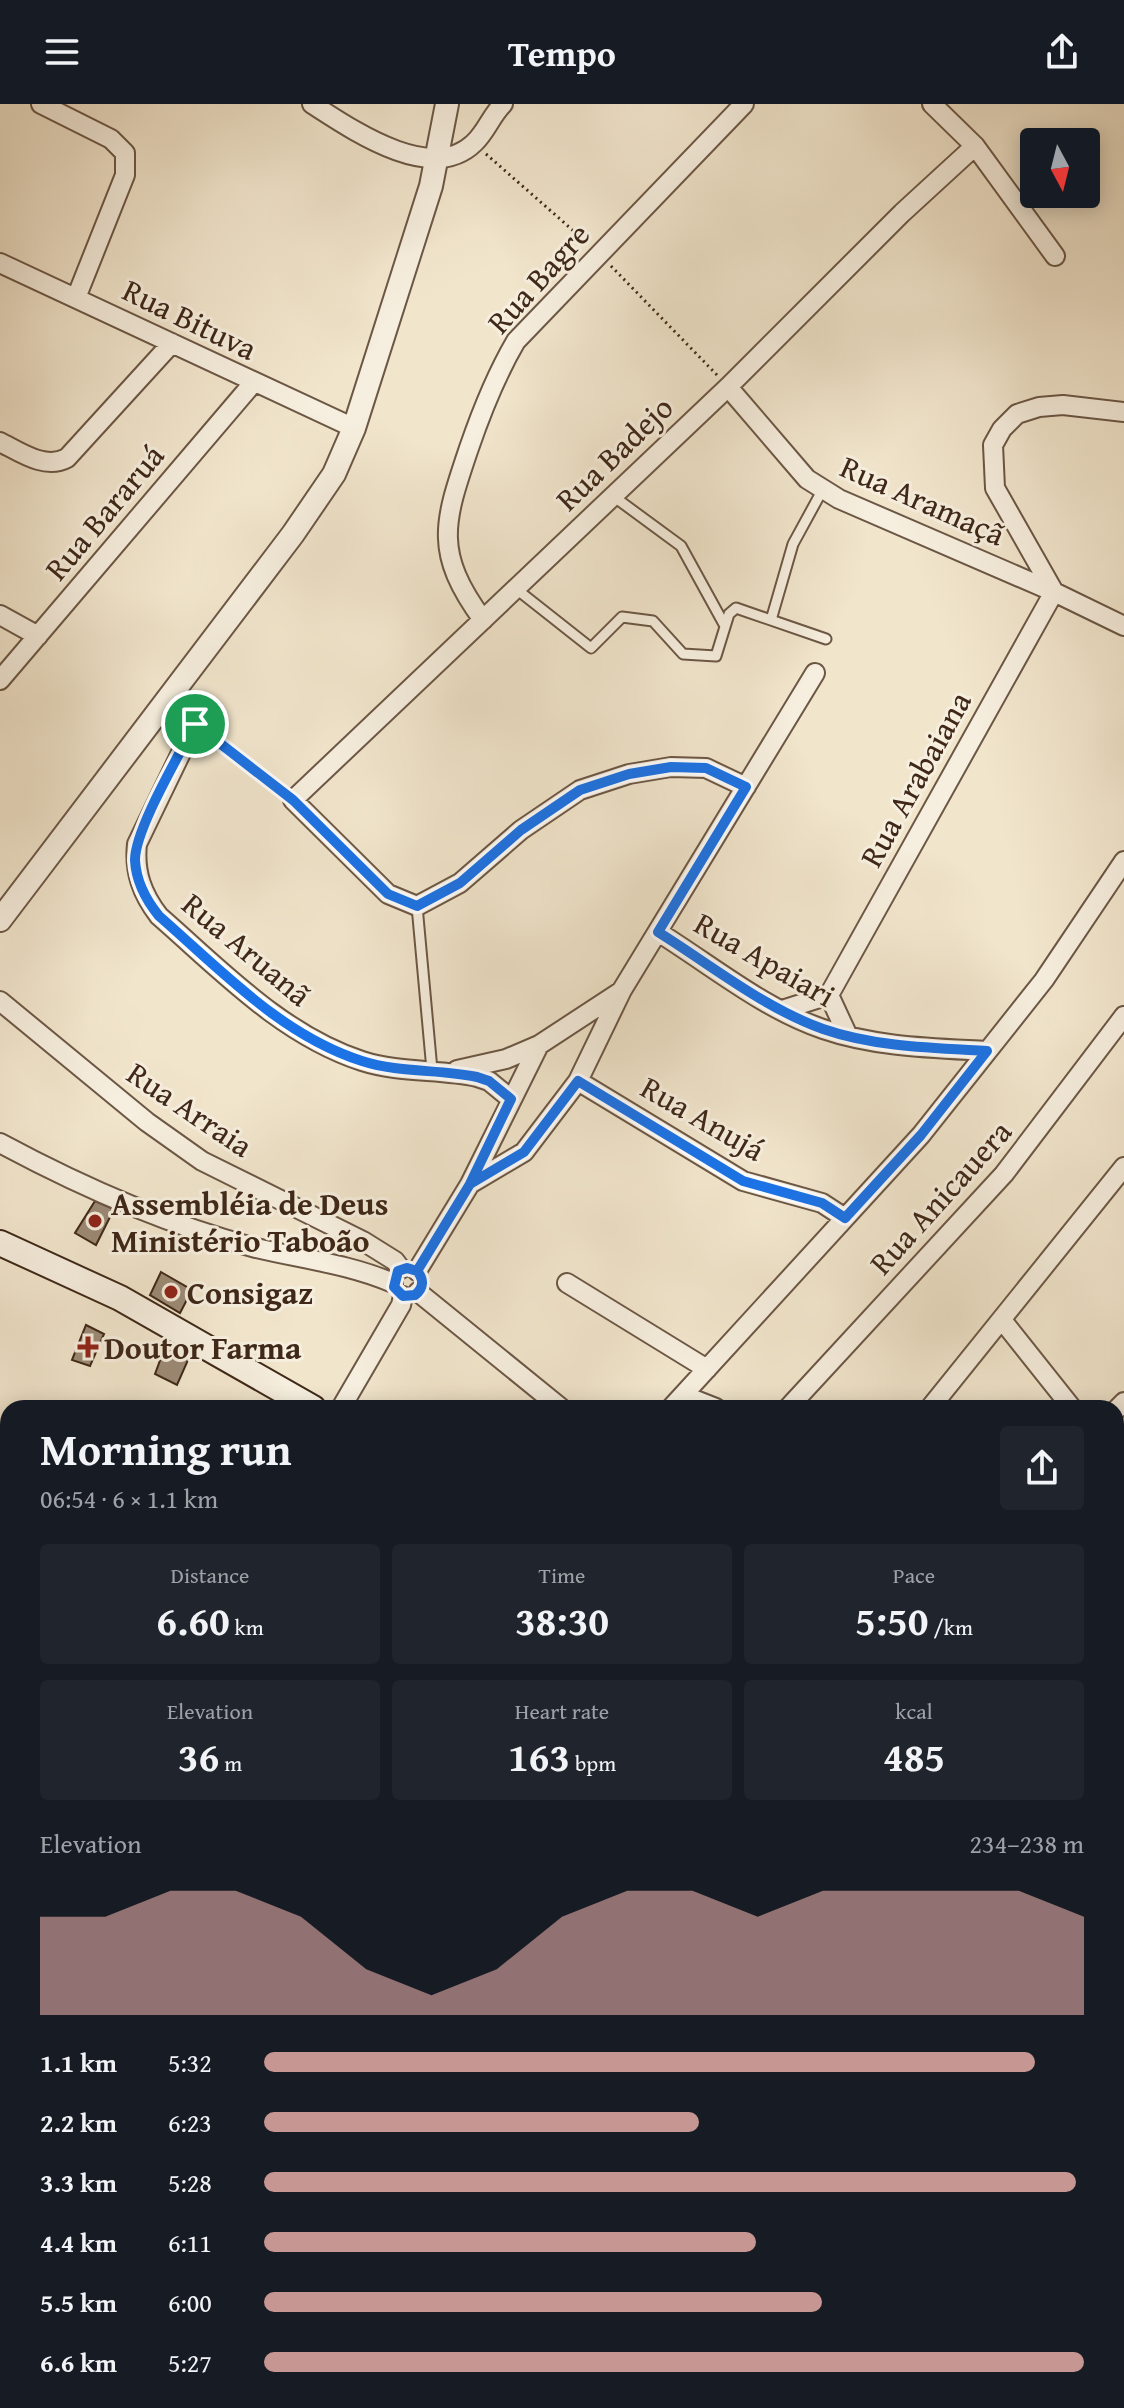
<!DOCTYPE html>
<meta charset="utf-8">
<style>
body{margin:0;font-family:"Gentium Book Plus",serif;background:#20242c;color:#f1f3f6;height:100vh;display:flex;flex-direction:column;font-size:30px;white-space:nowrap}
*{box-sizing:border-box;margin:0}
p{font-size:26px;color:#9ea1a6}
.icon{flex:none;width:44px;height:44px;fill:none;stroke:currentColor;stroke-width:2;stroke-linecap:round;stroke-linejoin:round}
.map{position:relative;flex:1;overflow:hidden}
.panel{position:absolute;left:0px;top:1296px;width:1124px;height:1008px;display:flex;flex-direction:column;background:#171b24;border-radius:24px 24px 0 0;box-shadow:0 4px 20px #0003}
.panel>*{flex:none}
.needle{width:52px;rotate:173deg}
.buttons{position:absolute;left:1020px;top:24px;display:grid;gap:16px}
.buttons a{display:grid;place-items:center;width:80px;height:80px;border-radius:8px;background:#171b24;box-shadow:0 4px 20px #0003;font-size:40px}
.pin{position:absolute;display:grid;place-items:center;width:68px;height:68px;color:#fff;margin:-34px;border:4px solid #fff;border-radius:50%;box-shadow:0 2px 8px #0007}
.round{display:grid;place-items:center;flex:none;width:84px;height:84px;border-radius:8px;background:#20242c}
.head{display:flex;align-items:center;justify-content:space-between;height:136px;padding:0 40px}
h1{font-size:44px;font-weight:800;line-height:60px}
.stats{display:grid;grid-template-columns:repeat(3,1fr);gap:12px;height:136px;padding:8px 40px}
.stats div{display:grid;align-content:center;border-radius:8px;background:#20242c;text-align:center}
.stats b{font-size:40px;font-weight:800}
.stats small{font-size:22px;font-weight:400}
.stats p{font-size:22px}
.chart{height:224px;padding:16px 40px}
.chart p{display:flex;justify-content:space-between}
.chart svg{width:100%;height:144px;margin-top:8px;fill:#c59692;opacity:.7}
ul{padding:0 40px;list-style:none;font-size:26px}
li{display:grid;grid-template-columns:128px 96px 1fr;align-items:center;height:60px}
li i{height:20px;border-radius:10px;background:#c59692}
header{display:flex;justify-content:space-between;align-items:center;height:104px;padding:0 40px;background:#171b24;font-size:36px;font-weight:800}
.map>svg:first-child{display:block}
.green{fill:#d3c5ad;stroke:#897662;stroke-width:2}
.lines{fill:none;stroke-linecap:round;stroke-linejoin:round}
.stream{stroke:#85735f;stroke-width:5}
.building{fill:#9c8a76;stroke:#3f2818;stroke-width:2}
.service-casing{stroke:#6c5745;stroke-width:13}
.minor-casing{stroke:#6c5745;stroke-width:22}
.tertiary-casing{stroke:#6c5745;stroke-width:26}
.secondary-casing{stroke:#3f2818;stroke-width:28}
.path{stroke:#3f2818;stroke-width:3;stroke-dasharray:2 4;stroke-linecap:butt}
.service{stroke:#f6eede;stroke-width:9}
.minor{stroke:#f6eede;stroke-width:18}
.tertiary{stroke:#f6eede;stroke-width:22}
.secondary{stroke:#f6eede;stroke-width:24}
.route-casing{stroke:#fff;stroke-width:16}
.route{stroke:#1a73e8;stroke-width:10}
.poi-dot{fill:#8f2418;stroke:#f6eede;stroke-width:3}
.labels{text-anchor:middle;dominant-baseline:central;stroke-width:6;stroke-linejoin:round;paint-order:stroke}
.street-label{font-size:32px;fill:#3f2818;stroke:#f6eede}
.poi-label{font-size:32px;font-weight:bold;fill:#3f2818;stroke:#f6eede;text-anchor:start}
</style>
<header><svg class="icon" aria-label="menu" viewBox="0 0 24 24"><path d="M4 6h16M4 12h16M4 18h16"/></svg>Tempo<svg class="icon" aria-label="share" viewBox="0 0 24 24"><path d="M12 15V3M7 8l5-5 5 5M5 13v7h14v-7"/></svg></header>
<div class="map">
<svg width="1124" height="2304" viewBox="0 0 1124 2304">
<rect width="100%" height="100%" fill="#f1e5cc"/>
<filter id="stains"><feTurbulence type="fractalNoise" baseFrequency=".0025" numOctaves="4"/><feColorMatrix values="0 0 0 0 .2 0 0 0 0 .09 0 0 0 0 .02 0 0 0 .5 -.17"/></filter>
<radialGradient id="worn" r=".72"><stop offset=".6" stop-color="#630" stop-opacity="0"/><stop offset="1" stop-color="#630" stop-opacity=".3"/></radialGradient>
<path class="green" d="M1124,1824V2123L1116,2126V1825Z
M1124,2254V2304H1039L1053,2296H1116V2258Z"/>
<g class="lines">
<path class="stream" d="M1116,2126L1124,2123
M603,2304L616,2296"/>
</g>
<path class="building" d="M95,1097L114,1105L96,1141L75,1129Z
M161,1168L192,1186L180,1209L150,1191Z
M86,1221L104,1230L90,1262L72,1256Z
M165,1243L188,1256L177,1281L155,1270Z"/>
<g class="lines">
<g class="service-casing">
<path id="service" d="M613,392L681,442L725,522
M515,484L591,544L622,513L653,517L683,550L716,552L729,510L736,504L826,535
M771,516L793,440L823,385
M170,593L195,620L293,696
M417,802L432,966"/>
</g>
<g class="minor-casing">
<path id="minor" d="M41,0L111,35L125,49V71L76,194
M312,0C351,25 431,81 474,39C486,28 491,12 503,0
M932,0L975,42L1055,152
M0,159L354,324
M728,283L807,375L839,395L1054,488L1124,522
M0,338C20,348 45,366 67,354L172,239
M0,511L38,532
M483,516C433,448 444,418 469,344C482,306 496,271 516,237L744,0
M0,576L254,278
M195,620L137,740C134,768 142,790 159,812C221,866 282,931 362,957C399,969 439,965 477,973L489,977L511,995
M746,683L706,664L671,663L629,670L580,686L521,726L460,779L417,802L388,790L293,696L728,283L902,109L975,42
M658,828C711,861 764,905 823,925C875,943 933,944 987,947
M829,891L848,932
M0,897L147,1018L202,1057L363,1137L395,1157L401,1165
M782,906L829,891L1054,488L995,384L993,341L1002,325L1017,310L1039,303L1063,301L1124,308
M457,966L506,955L539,941
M578,977L743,1077L822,1099L845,1114
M0,1039C80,1082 168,1121 256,1144C302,1155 349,1160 393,1179
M470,1080L524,1048L578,977L622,886L815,569
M417,1167L470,1080L539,941L620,888
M567,1179L707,1265
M418,1188L561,1304
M1002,1216L1072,1304
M683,1291L716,1304
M341,1304L401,1201L403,1192
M671,1304L921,1031L1044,876L1124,757
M788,1304L1004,1070L1124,912
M930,1304L1124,1063
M1116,1306L1124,1298
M1116,1363L1124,1374
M0,1461L8,1464
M1116,1598L1124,1591
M1116,1650L1124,1659
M0,1731L8,1735
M0,1781L8,1778
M0,1891L8,1894
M0,2089L8,2093
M0,2134L8,2109
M1116,2227L1124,2223
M559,2296L566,2304
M218,2304L220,2296
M965,2304L978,2296"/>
</g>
<g class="tertiary-casing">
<path id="tertiary" d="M0,816L293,430L334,370L354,324L431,82L447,0
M530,2304L544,2296"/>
</g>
<g class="secondary-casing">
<path id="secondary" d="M0,1139L120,1194L313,1304
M1116,1804L1124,1803"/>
</g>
<path class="path" d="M486,50L585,137
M611,162L717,271"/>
<use href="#service" class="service"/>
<use href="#minor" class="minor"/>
<use href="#tertiary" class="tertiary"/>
<use href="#secondary" class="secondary"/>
</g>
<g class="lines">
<g class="route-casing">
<path id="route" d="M195,620C180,650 135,725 135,756C136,777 146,796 159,812C221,866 281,931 362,957C399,969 439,965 477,973L489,977L511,995L470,1080L417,1167C424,1175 424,1184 415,1191L403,1192L394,1183L398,1167L407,1164L417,1167L470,1080L524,1048L578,977L743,1077L822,1099L845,1114L921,1031L987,947C933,944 875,943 823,925C764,904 711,861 658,828L746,683L706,664L671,663L629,670L580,686L521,726L460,779L417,802L388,790L293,696L195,620"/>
</g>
<use href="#route" class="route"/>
</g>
<g class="poi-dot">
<circle cx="95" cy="1117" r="8"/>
<circle cx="171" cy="1188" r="8"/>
<path d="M84 1231h8v8h8v8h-8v8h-8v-8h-8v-8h8z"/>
</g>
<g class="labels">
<g class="street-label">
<text transform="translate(538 174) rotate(-48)">Rua Bagre</text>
<text transform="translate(190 215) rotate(26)">Rua Bituva</text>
<text transform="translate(614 349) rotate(-44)">Rua Badejo</text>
<text transform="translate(923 396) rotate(24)">Rua Aramaçã</text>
<text transform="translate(104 408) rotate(-50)">Rua Bararuá</text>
<text transform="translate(915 675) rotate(-61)">Rua Arabaiana</text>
<text transform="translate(247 845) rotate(40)">Rua Aruanã</text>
<text transform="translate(765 855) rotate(30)">Rua Apaiari</text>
<text transform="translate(190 1005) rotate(34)">Rua Arraia</text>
<text transform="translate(703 1014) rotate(30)">Rua Anujá</text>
<text transform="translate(940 1093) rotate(-48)">Rua Anicauera</text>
</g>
<g class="poi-label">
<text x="111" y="1099">Assembléia de Deus<tspan x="111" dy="37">Ministério Taboão</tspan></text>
<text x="187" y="1188">Consigaz</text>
<text x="104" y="1243">Doutor Farma</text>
</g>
</g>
<rect width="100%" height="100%" filter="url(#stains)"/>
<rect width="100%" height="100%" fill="url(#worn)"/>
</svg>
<div class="buttons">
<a><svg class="needle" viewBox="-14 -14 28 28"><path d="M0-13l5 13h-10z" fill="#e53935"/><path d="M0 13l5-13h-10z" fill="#9ea1a6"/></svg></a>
</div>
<div class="pin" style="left:195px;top:620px;background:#1e9e55"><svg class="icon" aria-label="arrive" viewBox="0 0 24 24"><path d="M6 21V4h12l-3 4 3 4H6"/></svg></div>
<section class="panel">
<div class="head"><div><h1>Morning run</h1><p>06:54 · 6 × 1.1 km</p></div><a class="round"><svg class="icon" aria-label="share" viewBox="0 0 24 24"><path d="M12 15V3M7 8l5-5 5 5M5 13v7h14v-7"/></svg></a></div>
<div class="stats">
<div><p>Distance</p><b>6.60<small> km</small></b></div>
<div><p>Time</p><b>38:30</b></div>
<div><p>Pace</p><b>5:50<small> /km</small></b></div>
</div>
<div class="stats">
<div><p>Elevation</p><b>36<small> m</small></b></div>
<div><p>Heart rate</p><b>163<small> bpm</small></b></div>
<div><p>kcal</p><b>485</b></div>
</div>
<div class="chart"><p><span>Elevation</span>234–238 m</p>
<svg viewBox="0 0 160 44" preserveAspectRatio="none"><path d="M0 44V14L10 14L20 6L30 6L40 14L50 30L60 38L70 30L80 14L90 6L100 6L110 14L120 6L130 6L140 6L150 6L160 14V44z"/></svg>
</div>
<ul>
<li><b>1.1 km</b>5:32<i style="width:94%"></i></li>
<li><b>2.2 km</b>6:23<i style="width:53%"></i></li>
<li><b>3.3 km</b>5:28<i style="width:99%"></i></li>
<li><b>4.4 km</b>6:11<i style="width:60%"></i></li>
<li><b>5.5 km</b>6:00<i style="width:68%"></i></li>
<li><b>6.6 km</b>5:27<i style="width:100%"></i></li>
</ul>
</section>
</div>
